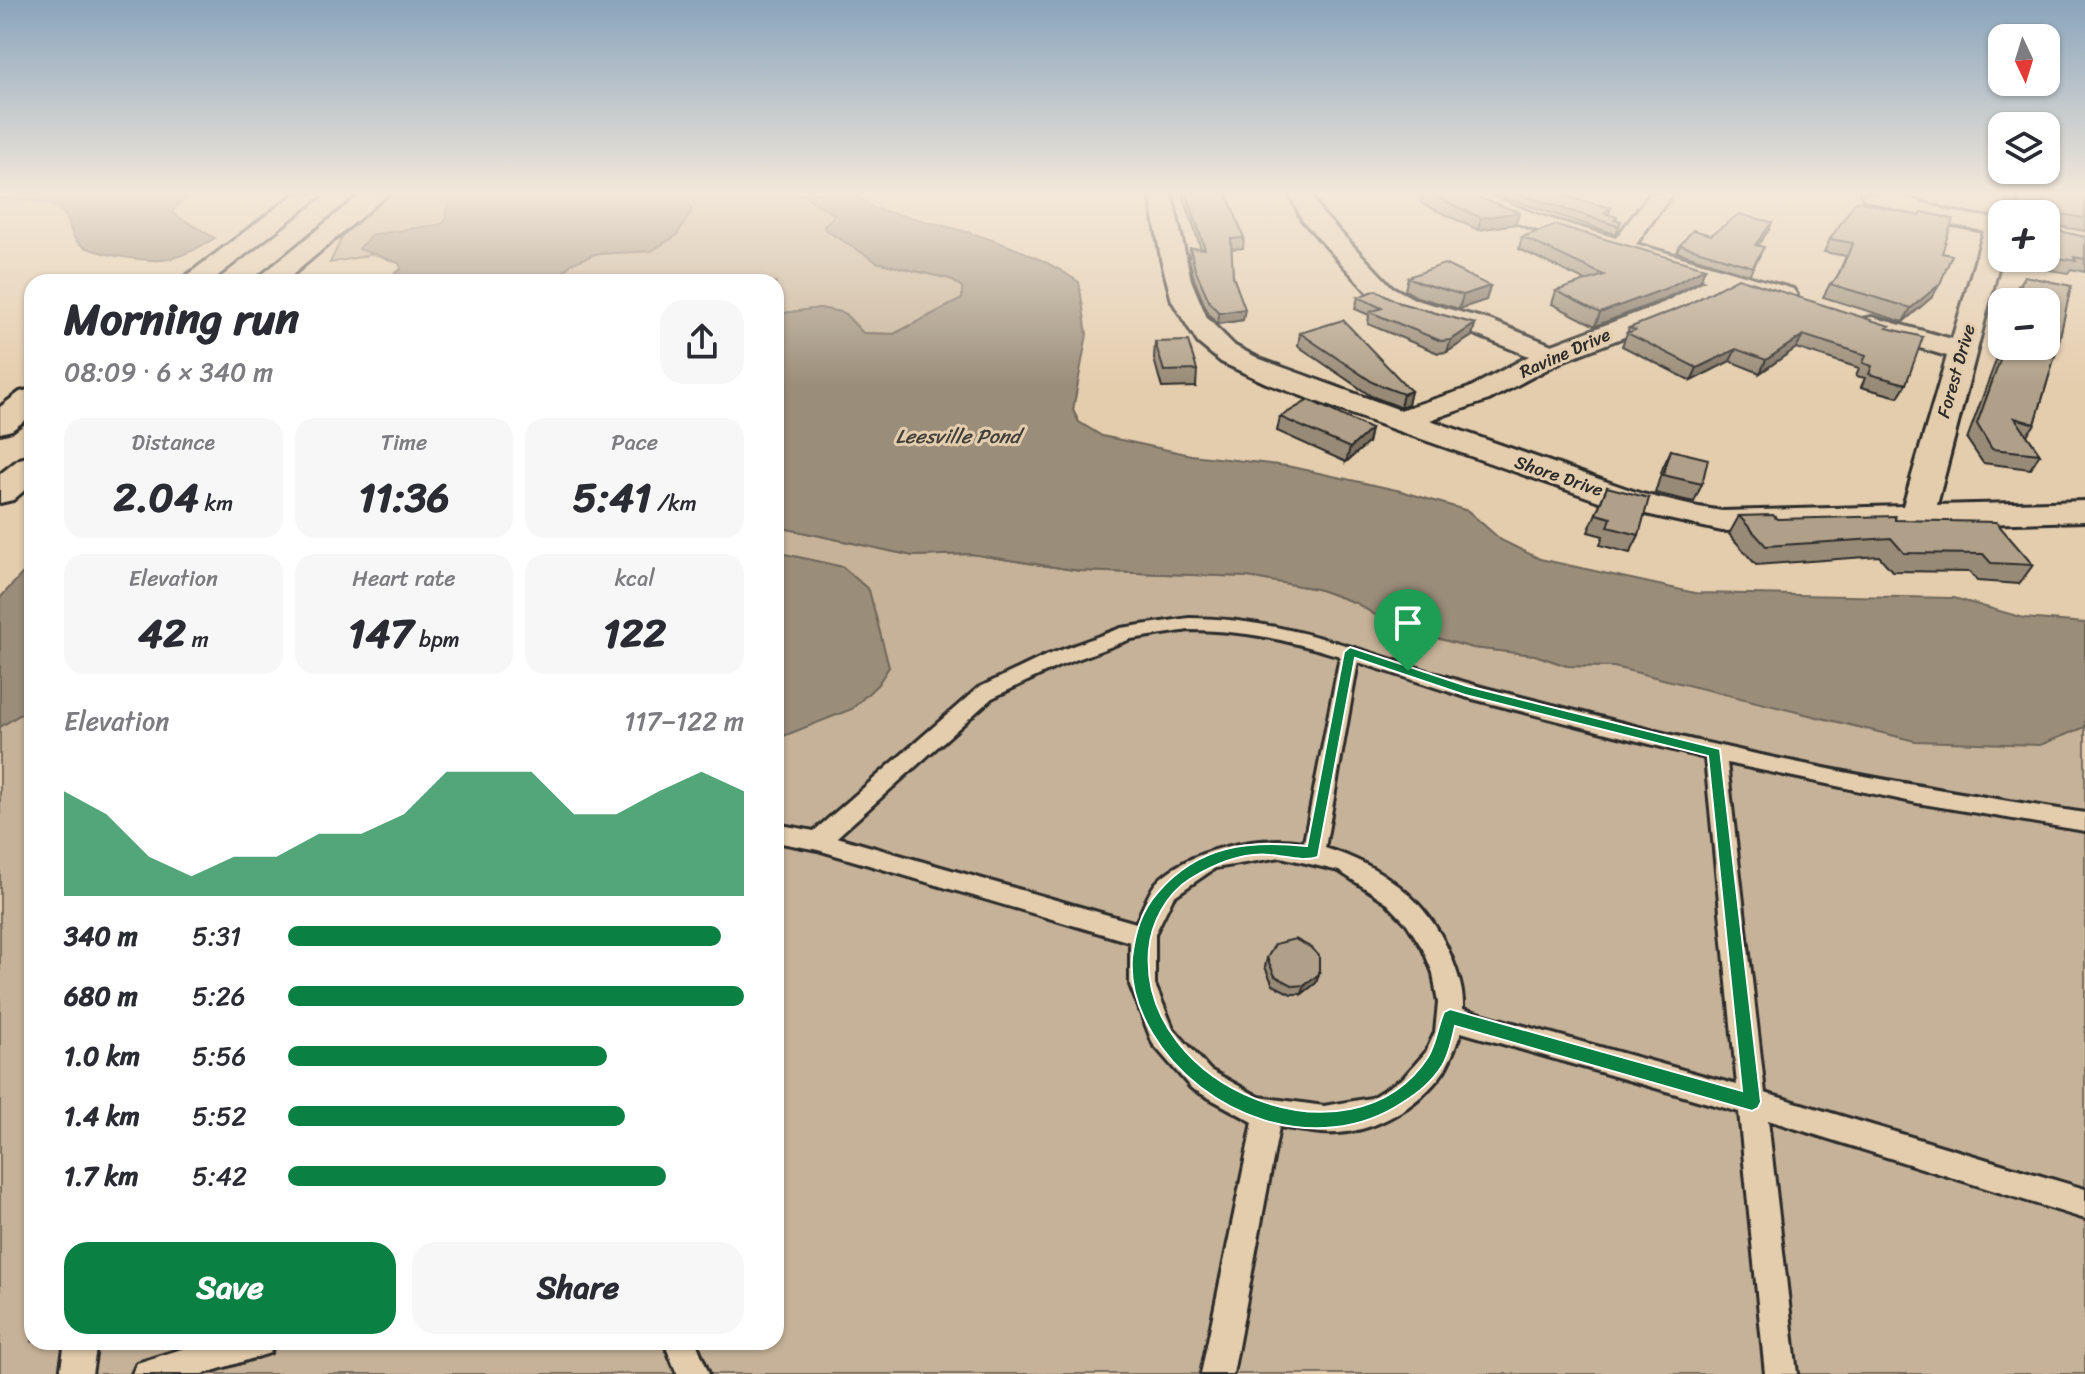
<!DOCTYPE html>
<meta charset="utf-8">
<style>
body{margin:0;font-family:Sriracha,sans-serif;background:#f7f7f7;color:#2b2b33;height:100vh;display:flex;flex-direction:column;font-size:30px;white-space:nowrap}
*{box-sizing:border-box;margin:0}
p{font-size:26px;color:#7c7c81}
.icon{flex:none;width:44px;height:44px;fill:none;stroke:currentColor;stroke-width:2;stroke-linecap:round;stroke-linejoin:round}
.map{position:relative;flex:1;overflow:hidden}
.details{position:absolute;left:24px;top:274px;width:760px;height:1076px;display:flex;flex-direction:column;background:#fff;border-radius:24px;box-shadow:0 2px 6px #0004}
.details>*{flex:none}
.needle{width:52px;rotate:176deg}
.controls{position:absolute;left:1988px;top:24px;display:grid;gap:16px}
.controls a{display:grid;place-items:center;width:72px;height:72px;border-radius:16px;background:#fff;box-shadow:0 2px 6px #0004;font-size:40px}
.pin{position:absolute;display:grid;place-items:center;width:68px;height:68px;color:#fff;margin:-82px -34px;border-radius:50% 50% 50% 0;rotate:-45deg;box-shadow:0 0 8px #0007}
.pin .icon{rotate:45deg}
.round{display:grid;place-items:center;flex:none;width:84px;height:84px;border-radius:24px;background:#f7f7f7}
.overview{display:flex;align-items:center;justify-content:space-between;height:136px;padding:0 40px}
h1{font-size:44px;font-weight:800;line-height:60px}
.figures{display:grid;grid-template-columns:repeat(3,1fr);gap:12px;height:136px;padding:8px 40px}
.figures div{display:grid;align-content:center;border-radius:20px;background:#f7f7f7;text-align:center}
.figures b{font-size:40px;font-weight:800}
.figures small{font-size:22px;font-weight:400}
.figures p{font-size:22px}
.chart{height:224px;padding:16px 40px}
.chart p{display:flex;justify-content:space-between}
.chart svg{width:100%;height:144px;margin-top:8px;fill:#0b8043;opacity:.7}
.cta{display:flex;gap:16px;margin-top:auto;padding:16px 40px}
.cta a{flex:1;height:92px;border-radius:24px;background:#0b8043;color:#fff;font-size:32px;font-weight:800;line-height:92px;text-align:center}
.cta a+a{background:#f7f7f7;color:#2b2b33}
ul{padding:0 40px;list-style:none;font-size:26px}
li{display:grid;grid-template-columns:128px 96px 1fr;align-items:center;height:60px}
li i{height:20px;border-radius:10px;background:#0b8043}
.map>svg:first-child{display:block}
.green{fill:#c6b298;stroke:#786e62;stroke-width:2}
.water{fill:#9a8d7a;stroke:#6e665a;stroke-width:2}
.lines{fill:none;stroke-linecap:round;stroke-linejoin:round}
.service-casing{stroke:#2b2b2b;stroke-width:6}
.minor-casing{stroke:#2b2b2b;stroke-width:6}
.motorway-casing{stroke:#2b2b2b;stroke-width:6}
.service{fill:#e4cdad;fill-rule:evenodd}
.minor{fill:#e4cdad;fill-rule:evenodd}
.motorway{fill:#e4cdad;fill-rule:evenodd}
.wall{fill:#978a76;stroke:#2b2b2b;stroke-width:2}
.shaded-wall{fill:#7b7060;stroke:#2b2b2b;stroke-width:2}
.building{fill:#b0a089;stroke:#2b2b2b;stroke-width:2}
.route{fill:#0b8043;stroke:#fff;stroke-width:2;fill-rule:evenodd}
.labels{text-anchor:middle;dominant-baseline:central;stroke-width:6;stroke-linejoin:round;paint-order:stroke}
.far-street-label{font-size:18px;fill:#2b2b2b;stroke:#e4cdad}
.far-water-label{font-size:20px;font-style:italic;fill:#413f3b;stroke:#e4cdad}
</style>
<div class="map">
<svg width="2085" height="1374" viewBox="0 0 2085 1374">
<rect width="100%" height="100%" fill="#e4cdad"/>
<filter id="ink" filterUnits="userSpaceOnUse"><feTurbulence type="fractalNoise" baseFrequency=".0125" numOctaves="2"/><feDisplacementMap in="SourceGraphic" scale="16" xChannelSelector="R" yChannelSelector="G"/><feConvolveMatrix kernelMatrix="1 2 1 2 8 2 1 2 1" color-interpolation-filters="sRGB"/></filter>
<g filter="url(#ink)">
<path class="green" d="M389,194H563L439,241L330,263L344,233Z
M691,194H802L836,215L877,262L950,279L962,287V299L894,334L863,333L844,313L820,308L776,314V282H553L572,263L595,254L651,251L677,235L692,211L687,196Z
M783,528L913,556L971,554L1080,571L1248,577L1317,589L1356,603L1393,626L1473,648L1535,655L1567,666L1614,667L2039,745L2085,727V1374H0V727L32,707V1342H776V739H782L795,558L776,552V530Z"/>
<path class="water" d="M0,194H195L181,201L172,213L215,238C200,247 186,255 169,259C150,263 101,255 83,246C69,238 72,226 65,215C54,198 18,200 0,199Z
M464,194H691L687,196L692,210L677,235L651,251L595,254L572,263L553,282H382L401,269L399,263L359,249L371,235L442,224L446,219L445,211L454,198Z
M802,194C823,194 857,188 872,208C943,226 1017,239 1079,282L1087,334L1073,410L1079,422L1102,436L1191,455L1287,466L1401,491L1468,511L1501,540L1540,559L1695,593L1954,598L2024,618L2085,623V727L2040,745L1915,741L1614,667L1567,666L1535,655L1473,648L1393,626L1356,603L1317,589L1248,577L1080,571L971,554L913,556L783,528L776,530V314L820,308L844,313L863,333L894,334L962,299V287L950,279L877,262L826,230L824,226L835,215Z
M776,552L843,567L869,590L889,667L878,684L852,709L776,739Z
M32,563V707L0,727V598Z"/>
<g class="lines">
<g class="service-casing">
<path id="service" d="M1189,618C1298,618 1389,664 1493,690C1567,708 1641,729 1716,745C1838,773 1961,794 2085,813V831L1917,803L1727,763L1765,1093L2085,1189V1219L1768,1120L1797,1374H1765L1739,1112L1461,1032C1456,1045 1451,1060 1444,1071C1418,1108 1368,1137 1322,1133C1308,1132 1293,1129 1279,1127L1233,1374H1201L1253,1122L1191,1088L1153,1044L1130,985V942L818,850L776,842V824L814,831L978,688L1045,656L1121,628ZM1189,630C1242,630 1289,640 1340,656L1304,842C1260,835 1187,849 1156,883C1148,893 1142,911 1136,923L837,837L992,698L1059,666L1131,639ZM1358,662L1465,697L1705,758L1737,1085L1463,1009C1464,990 1457,971 1450,954C1427,899 1381,865 1325,848ZM1281,857L1339,871L1385,901L1407,924L1423,949L1433,973L1438,1003L1435,1032L1426,1052L1403,1078L1371,1098L1324,1106L1259,1097L1210,1070L1173,1028L1155,985V934L1173,897L1215,868Z
M65,1342H97L92,1374H60Z
M204,1342H275L270,1353L203,1374H132L137,1363Z
M664,1342H696L709,1374H677Z"/>
</g>
<g class="minor-casing">
<path id="minor" d="M1150,194H1172L1191,280L1207,318L1235,346L1260,359L1400,410L1469,388L1529,356L1469,332L1398,312L1374,299L1302,220L1290,194H1312L1321,212L1392,287L1416,300L1489,320L1552,345L1663,303L1706,280L1528,227L1456,199L1453,194H1484L1544,217L1616,238L1650,194H1672L1636,244L1793,289L1797,295L1793,301L1784,303L1731,288L1681,315L1562,361L1489,400L1430,420L1642,494L1693,506L1722,511L1903,506L1947,356L1862,331L1858,325L1862,319L1872,317L1952,339L1984,231L1938,222L1864,199L1861,194H1895L1950,211L2002,220V253L1937,505L2085,501V521L1722,531L1619,508L1387,427L1266,383L1221,362L1198,343L1172,301L1161,259Z"/>
</g>
<g class="motorway-casing">
<path id="motorway" d="M295,194H323L210,282H178Z
M361,194H388L284,282H253Z
M32,389V415L12,430L0,433V407L20,392Z
M32,456V484L13,500L0,503V474L19,459Z"/>
</g>
<use href="#service" class="service"/>
<use href="#minor" class="minor"/>
<use href="#motorway" class="motorway"/>
</g>
<path class="wall" d="M1183,194H1227L1244,238L1243,248L1231,249L1233,276L1243,320L1218,324L1208,314L1194,279L1189,259L1190,248L1201,249Z
M1423,194H1468L1519,212L1515,224L1478,230L1421,203Z
M1493,194H1555L1611,208L1609,214L1616,220L1621,221L1618,229L1615,234Z
M2009,194H2060L2085,197V231L2050,225V229L2085,237V272L2071,269L2068,273L2030,267L2027,258H2046V214H2011L2006,198Z
M1772,222L1769,230L1757,245L1760,255L1749,275L1677,252L1680,245L1711,235Z
M1522,237L1705,268L1700,281L1662,300L1595,326L1552,304L1556,291L1586,281L1519,249Z
M1830,239L1942,253L1932,297L1903,322L1823,297L1830,284L1836,280L1846,256L1824,252Z
M2024,276L2071,286L2058,345L2035,424L2027,435L2040,454L2030,469L1983,463L1967,439L2002,344V346H2046V302H2011L2016,289Z
M1408,277L1490,286L1486,300L1459,309L1417,297L1405,290Z
M1358,297L1400,303L1475,324L1472,336L1447,352L1438,353L1368,324L1369,315L1355,309Z
M1629,328L1888,329L1906,384L1898,397L1861,387L1865,378L1856,376L1859,368L1796,348L1760,373L1730,361L1691,381L1622,346Z
M1300,333L1411,391L1408,404L1400,407L1371,396L1298,346Z
M1155,342L1197,370L1196,387L1162,388L1154,359Z
M1280,417L1371,429L1368,443L1346,462L1277,431Z
M1671,450L1702,484L1694,502L1655,493L1663,467Z
M1607,487L1639,535L1630,553L1600,545L1603,536L1588,532Z
M1739,516L1777,519L1895,520L2033,565L2019,584L1977,581L1970,572L1892,571L1879,556L1756,565L1729,534Z
M1267,958L1319,974L1316,983L1302,994H1291L1273,985L1265,967Z"/>
<path class="shaded-wall" d="M1519,212L1515,224L1478,230L1481,218Z
M1772,222L1769,230L1752,253L1755,245Z
M1705,268L1700,281L1662,300L1595,326L1600,313Z
M1940,284L1932,297L1903,322L1911,308Z
M1490,286L1486,300L1459,309L1463,295Z
M1245,309L1243,320L1218,324L1219,313Z
M1475,324L1472,336L1447,352L1451,340Z
M1803,335L1796,348L1760,373L1766,360Z
M1736,349L1730,361L1691,381L1697,368Z
M1411,391L1408,404L1400,407L1403,394Z
M1371,429L1368,443L1346,462L1350,448Z
M1319,974L1316,983L1302,994L1305,985Z"/>
<path class="building" d="M1187,194H1227L1244,238L1231,239L1233,276L1245,309L1219,313L1210,303L1195,269L1190,248L1205,249Z
M1430,194H1468L1519,212L1481,218Z
M1518,194H1555L1611,208L1604,213L1617,217L1614,220L1621,221L1618,226Z
M2015,194H2060L2085,197V218L2054,213L2050,216V229L2085,237V259L2074,257L2076,261L2046,256V214H2022Z
M1856,201L1920,216L1922,212L1953,219L1942,253L1952,255L1940,284L1911,308L1830,284L1837,278L1853,243L1830,239Z
M1739,214L1772,222L1755,245L1764,247L1753,267L1680,245L1693,230L1711,235Z
M1556,225L1705,268L1667,288L1600,313L1556,291L1604,275L1522,237Z
M1444,264L1490,286L1463,295L1421,283L1408,277Z
M2024,276L2071,286L2058,345L2035,424L2015,418L2040,454L1992,449L1977,424L2005,346H2046V302H2015Z
M1738,278L1890,326L1887,328L1923,337L1906,384L1869,374L1872,366L1863,363L1866,355L1803,335L1766,360L1736,349L1697,368L1627,333L1635,330L1629,328L1687,305Z
M1376,290L1400,303L1475,324L1451,340L1441,341L1370,312L1382,308L1358,297Z
M1343,320L1411,391L1403,394L1374,383L1300,333Z
M1188,341L1197,370L1164,371L1155,342Z
M1309,400L1371,429L1350,448L1280,417Z
M1671,450L1708,459L1702,484L1663,475Z
M1607,487L1649,498L1639,535L1608,527L1611,518L1596,514Z
M1773,515L1777,519L1895,516V520L1996,522L2033,565L1991,563L1983,554L1904,553L1891,538L1766,546L1739,516Z
M1295,939L1312,948L1319,956V974L1305,985L1294,986L1275,976L1267,958L1275,944Z"/>
</g>
<linearGradient id="sky" x2="0" y2="1"><stop stop-color="#89a4bc"/><stop offset="0.5" stop-color="#f3e8da"/><stop offset="1" stop-color="#f3e8da" stop-opacity="0"/></linearGradient>
<rect width="2085" height="386" fill="url(#sky)"/>
<path class="route" d="M1350,647L1467,686L1720,749L1761,1102L1758,1108L1752,1111L1455,1026C1452,1039 1449,1055 1442,1066C1431,1083 1418,1093 1402,1103C1317,1159 1201,1116 1152,1033C1139,1011 1130,984 1132,958C1135,933 1141,911 1158,892C1199,845 1248,840 1307,846L1344,652ZM1355,658L1465,695L1708,756L1742,1091L1450,1009L1444,1012C1438,1026 1436,1044 1428,1057C1353,1173 1138,1089 1149,950C1151,924 1166,894 1190,879C1213,865 1242,852 1270,855C1285,856 1304,862 1318,857Z"/>
<g class="labels">
<g class="far-street-label">
<text transform="translate(1565 353) rotate(-24)">Ravine Drive</text>
<text transform="translate(1956 371) rotate(-74)">Forest Drive</text>
<text transform="translate(1559 476) rotate(19)">Shore Drive</text>
</g>
<g class="far-water-label">
<text x="958" y="436">Leesville Pond</text>
</g>
</g>
</svg>
<div class="controls">
<a><svg class="needle" viewBox="-14 -14 28 28"><path d="M0-13l5 13h-10z" fill="#e53935"/><path d="M0 13l5-13h-10z" fill="#7c7c81"/></svg></a>
<a><svg class="icon" aria-label="layers" viewBox="0 0 24 24"><path d="M12 4l9 5-9 5-9-5zM3 14l9 5 9-5"/></svg></a>
<a>+</a>
<a>−</a>
</div>
<div class="pin" style="left:1408px;top:671px;background:#1e9e55"><svg class="icon" aria-label="arrive" viewBox="0 0 24 24"><path d="M6 21V4h12l-3 4 3 4H6"/></svg></div>
<section class="details">
<div class="overview"><div><h1>Morning run</h1><p>08:09 · 6 × 340 m</p></div><a class="round"><svg class="icon" aria-label="share" viewBox="0 0 24 24"><path d="M12 15V3M7 8l5-5 5 5M5 13v7h14v-7"/></svg></a></div>
<div class="figures">
<div><p>Distance</p><b>2.04<small> km</small></b></div>
<div><p>Time</p><b>11:36</b></div>
<div><p>Pace</p><b>5:41<small> /km</small></b></div>
</div>
<div class="figures">
<div><p>Elevation</p><b>42<small> m</small></b></div>
<div><p>Heart rate</p><b>147<small> bpm</small></b></div>
<div><p>kcal</p><b>122</b></div>
</div>
<div class="chart"><p><span>Elevation</span>117–122 m</p>
<svg viewBox="0 0 160 44" preserveAspectRatio="none"><path d="M0 44V12L10 19L20 32L30 38L40 32L50 32L60 25L70 25L80 19L90 6L100 6L110 6L120 19L130 19L140 12L150 6L160 12V44z"/></svg>
</div>
<ul>
<li><b>340 m</b>5:31<i style="width:95%"></i></li>
<li><b>680 m</b>5:26<i style="width:100%"></i></li>
<li><b>1.0 km</b>5:56<i style="width:70%"></i></li>
<li><b>1.4 km</b>5:52<i style="width:74%"></i></li>
<li><b>1.7 km</b>5:42<i style="width:83%"></i></li>
</ul>
<div class="cta"><a>Save</a><a>Share</a></div>
</section>
</div>
